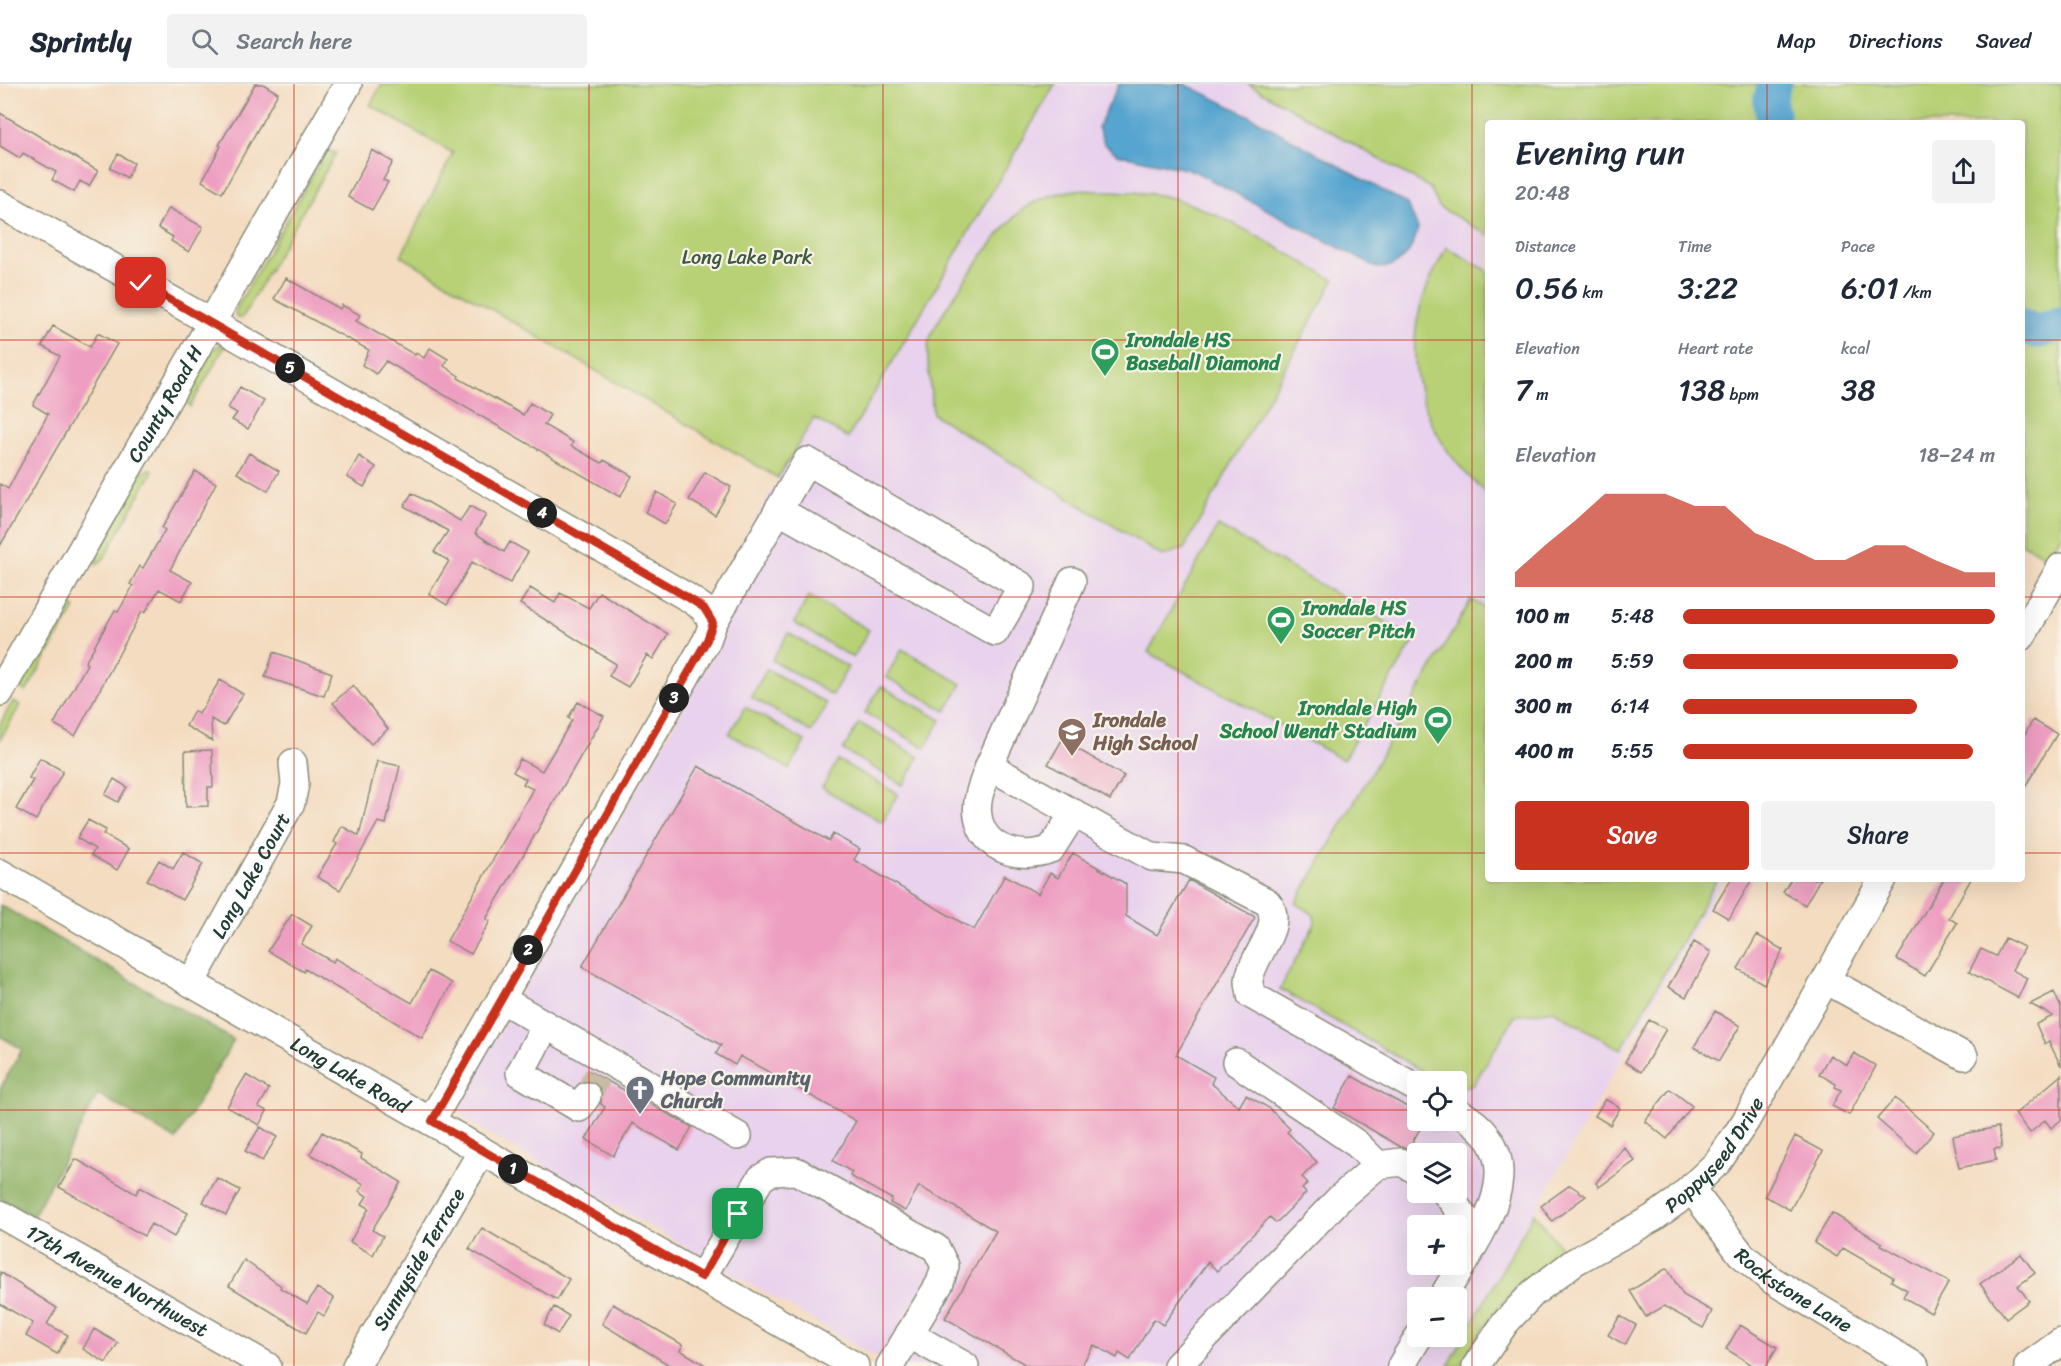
<!DOCTYPE html>
<meta charset="utf-8">
<style>
body{margin:0;font-family:Sriracha,sans-serif;background:#f2f2f3;color:#1f2937;height:100vh;display:flex;flex-direction:column;font-size:22px;white-space:nowrap}
*{box-sizing:border-box;margin:0}
p{font-size:20px;color:#747a83}
.icon{flex:none;width:33px;height:33px;fill:none;stroke:currentColor;stroke-width:2;stroke-linecap:round;stroke-linejoin:round}
.map{position:relative;flex:1;overflow:hidden}
.panel{position:absolute;left:1485px;top:36px;width:540px;height:762px;display:flex;flex-direction:column;background:#fff;border-radius:6px;box-shadow:0 6px 24px #0002}
.panel>*{flex:none}
.fabs{position:absolute;left:1407px;top:987px;display:grid;gap:12px}
.fabs a{display:grid;place-items:center;width:60px;height:60px;border-radius:6px;background:#fff;box-shadow:0 6px 24px #0002;font-size:30px}
.pin{position:absolute;display:grid;place-items:center;width:51px;height:51px;color:#fff;margin:-26px;border-radius:12px;box-shadow:0 3px 9px #0006}
.km{position:absolute;width:30px;height:30px;margin:-15px;border-radius:50%;background:#222;color:#fff;font-size:16px;line-height:30px;text-align:center}
.round{display:grid;place-items:center;flex:none;width:63px;height:63px;border-radius:6px;background:#f2f2f3}
.summary{display:flex;align-items:center;justify-content:space-between;height:102px;padding:0 30px}
h1{font-size:33px;font-weight:600;line-height:45px}
.stats{display:grid;grid-template-columns:repeat(3,1fr);gap:9px;height:102px;padding:6px 30px}
.stats div{display:grid;align-content:center}
.stats b{font-size:30px;font-weight:600}
.stats small{font-size:16px;font-weight:400}
.stats p{font-size:16px}
.chart{height:168px;padding:12px 30px}
.chart p{display:flex;justify-content:space-between}
.chart svg{width:100%;height:108px;margin-top:6px;fill:#c8321e;opacity:.7}
.action{display:flex;gap:12px;margin-top:auto;padding:12px 30px}
.action a{flex:1;height:69px;border-radius:6px;background:#c8321e;color:#fff;font-size:24px;font-weight:600;line-height:69px;text-align:center}
.action a+a{background:#f2f2f3;color:#1f2937}
ul{padding:0 30px;list-style:none;font-size:20px}
li{display:grid;grid-template-columns:96px 72px 1fr;align-items:center;height:45px}
li i{height:15px;border-radius:8px;background:#c8321e}
header{display:flex;align-items:center;gap:36px;box-sizing:border-box;height:84px;padding:0 30px;background:#fff;border-bottom:2px solid #e0e1e3}
header strong{font-size:28px}
nav{display:flex;gap:33px;margin-inline-start:auto;font-size:21px}
.search{width:420px;height:54px;background:#f2f2f3;display:flex;align-items:center;gap:15px;box-sizing:border-box;padding:0 21px;border-radius:6px;color:#747a83;font-size:22px}
.map>svg:first-child{display:block}
.built{fill:#e9d2ed;fill-rule:evenodd}
.green{fill:#b8d176;stroke:#6c8755;stroke-width:1.5}
.forest{fill:#92b367;stroke:#58784e;stroke-width:1.5}
.water{fill:#57a4d0;stroke:#3b7082;stroke-width:1.5}
.lines{fill:none;stroke-linecap:round;stroke-linejoin:round}
.river{stroke:#57a4d0;stroke-width:34}
.building{fill:#ee9ec1}
.minor-tunnel{stroke:#c9bca4;stroke-width:27;stroke-dasharray:27 14;stroke-linecap:butt}
.minor-casing{stroke:#8a8c7a;stroke-width:30}
.minor{stroke:#fff;stroke-width:27}
.route-casing{stroke:#fff;stroke-width:12}
.route{stroke:#c8321e;stroke-width:8}
.grid{fill:none;stroke:#c8321e;stroke-width:1.5;stroke-opacity:0.55}
.labels{text-anchor:middle;dominant-baseline:central;stroke-width:4.5;stroke-linejoin:round;paint-order:stroke}
.park-label{font-size:20px;fill:#3e5b41;stroke:#f7f3e8}
.leisure-label{font-size:20px;font-weight:bold;fill:#27864d;stroke:#f7f3e8;text-anchor:start}
.street-label{font-size:20px;fill:#1f3d34;stroke:#f7f3e8}
.education-label{font-size:20px;font-weight:bold;fill:#785e54;stroke:#f7f3e8;text-anchor:start}
.worship-label{font-size:20px;font-weight:bold;fill:#5b616d;stroke:#f7f3e8;text-anchor:start}
</style>
<header>
<strong>Sprintly</strong>
<div class="search"><svg class="icon" aria-label="search" viewBox="0 0 24 24"><circle cx="10" cy="10" r="6"/><path d="M15 15l6 6"/></svg>Search here</div>
<nav><a>Map</a><a>Directions</a><a>Saved</a></nav>
</header>
<div class="map">
<svg width="2061" height="1282" viewBox="0 0 2061 1282">
<rect width="100%" height="100%" fill="#f7f3e8"/>
<filter id="ink" filterUnits="userSpaceOnUse"><feTurbulence type="fractalNoise" baseFrequency=".0167" numOctaves="2"/><feDisplacementMap in="SourceGraphic" scale="12" xChannelSelector="R" yChannelSelector="G"/><feConvolveMatrix kernelMatrix="1 2 1 2 8 2 1 2 1" color-interpolation-filters="sRGB"/></filter>
<filter id="wash" filterUnits="userSpaceOnUse"><feTurbulence type="fractalNoise" baseFrequency=".008" numOctaves="4" result="noise"/><feDisplacementMap in="SourceGraphic" scale="24" xChannelSelector="R" yChannelSelector="G"/><feGaussianBlur stdDeviation="1.35" result="paint"/><feColorMatrix in="noise" values="0 0 0 0 0 0 0 0 0 0 0 0 0 0 0 0 0 1.4 0 .05"/><feComposite in="paint" operator="in"/></filter>
<g filter="url(#wash)">
<rect width="100%" height="100%" fill="#f4dcc0"/>
<path class="built" d="M1055,0H1248L1430,104L1439,123L1488,151V795H1723L1448,1282H892L466,1036L461,1030L459,1023L463,1011L724,553L722,528L711,510L814,334L848,353ZM1418,998H1456V1036H1418ZM1418,1070H1456V1108H1418ZM1418,1142H1456V1180H1418ZM1418,1214H1456V1252H1418Z"/>
<path class="green" d="M382,0H1055L848,354L814,334L778,394L401,172L453,69L370,21Z
M1248,0H2061V452L2048,474L2022,459V39H1488V151L1439,123L1430,104Z
M327,66L336,69L242,234H237L235,230L237,223Z
M1076,106C1108,108 1145,106 1176,115C1232,134 1284,168 1334,196L1184,465L1162,472L933,330C932,315 925,269 929,257C937,232 1003,138 1025,124C1041,113 1057,109 1076,106Z
M1446,163L1488,187V410C1429,362 1397,284 1425,209C1430,193 1440,178 1446,163Z
M218,262H225L190,323L185,314L212,266Z
M148,385L153,387L104,474L96,481V470L142,388Z
M1218,442L1415,555L1343,676L1148,568Z
M809,512L869,546L853,574L794,539Z
M1471,516L1488,526V795H1717L1621,966L1553,926L1515,932L1473,1001L1457,1005L1456,998L1439,997L1280,905L1315,839L1314,831L1296,819Z
M68,520L75,524L26,608L20,604Z
M788,549L848,583L832,611L772,576Z
M902,565L962,600L946,627L886,593Z
M767,585L827,620L811,648L751,613Z
M881,602L941,636L925,664L865,629Z
M13,617L20,621L0,656V640Z
M745,623L805,657L789,685L729,650Z
M859,639L919,673L903,701L843,666Z
M838,676L898,710L882,738L822,704Z
M1534,1129L1565,1169C1551,1179 1536,1188 1522,1199C1496,1221 1478,1253 1460,1282H1448Z"/>
<path class="forest" d="M0,821L234,956L176,1056L98,1010L33,1133L0,1114V1005L22,965L0,952Z"/>
<path class="water" d="M1119,0H1185L1250,32L1407,120L1418,144C1413,167 1402,184 1377,184L1194,87L1117,70L1104,60L1098,43Z"/>
<g class="lines">
<path class="river" d="M1774,0L1770,17L1774,39
M2022,242L2038,248L2061,240"/>
</g>
<g id="blocks">
<path class="building" d="M255,0H263L278,9L222,109L202,97L221,62L219,61Z
M0,29L98,87L89,102L80,97L74,108L52,96L56,88L23,69L20,74L0,62Z
M372,66L393,78L383,96L388,98L372,126L348,113Z
M118,70L134,79L127,94L110,84Z
M169,124L203,143L189,168L171,157L173,153L158,144Z
M286,194L340,225L342,221L360,231L356,237L415,271L416,269L424,274L430,264L448,275L444,282L459,292L458,294L523,331L530,319L550,331L544,341L573,358L571,362L602,379L604,376L632,392L620,413L386,277L376,290L362,281L369,266L274,215Z
M53,242L90,263L98,249L117,260L0,462V400L8,405L48,330L33,321L60,272L42,262Z
M240,303L264,317L248,345L232,336L237,329L228,324Z
M249,369L279,387L268,407L237,389Z
M359,372L376,383L364,403L347,393Z
M195,387L216,399L170,486L192,498L181,517L159,505L145,529L142,527L75,652L54,640L87,580L85,579L115,526L118,528L133,502L130,500L140,482L143,484L165,446L162,444Z
M705,388L731,403L715,431L689,416Z
M657,408L677,420L665,440L645,428Z
M412,409L460,437L470,422L486,431L475,449L504,468L510,458L528,468L510,499L472,478L447,521L429,510L449,477L434,468L448,447L404,422Z
M530,504L555,519L560,509L589,524L599,508L668,550L653,575L647,571L628,603L609,592L616,580L520,520Z
M274,568L332,589L324,612L265,593Z
M220,596L243,610L224,642L211,635L212,657L186,642L194,627L199,630Z
M353,601L388,645L371,660L333,619Z
M578,618L604,632L486,835L490,837L471,870L447,857L533,705L523,700L526,695L513,688L520,675L542,687L572,636L568,634Z
M2033,636L2057,650L2022,708V656Z
M1062,656L1124,692L1110,716L1048,680Z
M212,666L213,703H208V722L186,723L185,667Z
M40,674L63,687L36,736L16,725L33,696L29,694Z
M377,677L400,682L386,740L378,738L340,806L317,793L337,760L334,758L342,742L359,752Z
M698,682L829,757L833,750L860,765L854,776L974,846L1005,791L1038,810L1050,789L1058,794L1073,769L1126,800V832L1157,851L1189,796L1255,833L1176,971L1214,993L1211,999L1239,1023L1246,1011L1269,1024L1290,1045L1287,1048L1317,1078L1302,1093L1308,1099L1302,1105L1306,1109L1276,1139L1270,1133L1217,1187L1208,1178L1163,1241L1154,1235L1130,1276L1119,1269L1117,1274L1094,1261L1081,1282H1028L945,1234L996,1147L919,1102L905,1127L890,1119L892,1115L850,1092L852,1088L833,1077L856,1037L740,972L735,981L716,970L721,961L582,883Z
M114,695L127,703L118,718L105,711Z
M88,736L106,746L103,750L129,765L117,786L91,771L95,765L77,754Z
M183,768L203,780L182,816L147,796L159,776L173,785Z
M1731,795H1752L1729,835L1713,825Z
M1791,795H1820L1805,821L1783,808Z
M1944,795H1971L1949,834L1957,839L1925,892L1897,875Z
M292,830L312,842L301,860L333,878L335,874L412,919L429,887L452,899L422,954L305,885L304,888L268,867Z
M1757,851L1783,866L1764,900L1738,885Z
M2005,854L2024,863L2012,886L2027,894L2018,914L1969,888L1981,865L1996,872Z
M1694,858L1711,868L1686,913L1668,903Z
M2054,908L2061,924V982L2049,958L2045,960L2036,940L2053,932L2030,920Z
M1715,927L1740,942L1719,977L1694,963Z
M1649,936L1666,945L1641,988L1625,978Z
M1854,969L1876,982L1849,1031L1832,1022L1841,1006L1835,1003L1836,1000L1819,990L1830,971L1847,981Z
M589,987L692,1043L679,1066L633,1039L613,1072L586,1055L605,1023L601,1020V1005L595,999L583,997Z
M246,991L269,1005L259,1023L267,1027L259,1041L227,1023Z
M2061,991V1036L2051,1044L2045,1036L2030,1049L2015,1030Z
M1352,992L1418,1029V1036H1425L1409,1064L1401,1063L1334,1024Z
M1670,1005L1692,1022L1667,1055L1645,1037Z
M1895,1014L1934,1048L1916,1069L1877,1035Z
M1605,1015L1620,1024L1610,1041L1595,1032Z
M260,1043L277,1053L262,1077L245,1067Z
M1998,1043L2002,1064L1994,1065L1996,1076L1959,1084L1953,1052Z
M322,1048L362,1070L361,1074L401,1098L372,1146L383,1152L373,1171L350,1158L369,1124L362,1120L367,1112L359,1107L364,1100L310,1070Z
M1795,1052L1823,1067L1790,1126L1765,1112Z
M1624,1063L1635,1077L1599,1103L1596,1099Z
M76,1075L136,1110L140,1103L188,1129L174,1153L151,1140L144,1152L59,1103Z
M217,1094L240,1106L226,1131L203,1118Z
M1570,1101L1586,1112L1552,1137L1541,1122Z
M1832,1129L1882,1159L1881,1161L1949,1198L1931,1229L1903,1213L1907,1206L1891,1197L1893,1193L1843,1164L1837,1173L1814,1159Z
M482,1144L569,1195L557,1216L469,1165Z
M2021,1170L2035,1189L2018,1202L2029,1217L2006,1234L1980,1200Z
M244,1176L281,1202L280,1204L307,1220L317,1204L334,1214L324,1232L318,1228L306,1249L229,1202Z
M1667,1184L1683,1211L1712,1227L1703,1244L1664,1222L1646,1233L1630,1207Z
M0,1188L57,1224L47,1240L68,1251L57,1270L26,1252L33,1239L0,1220Z
M613,1220L683,1261L680,1266L707,1282H671L602,1240Z
M554,1223L569,1232L558,1250L544,1241Z
M1620,1232L1636,1241L1625,1261L1608,1251Z
M1740,1241L1777,1263L1766,1282H1754L1726,1265Z
M94,1245L118,1259L106,1279L83,1265Z"/>
</g>
</g>
<g filter="url(#ink)">
<use href="#blocks" fill-opacity="0" stroke="#8a8c7a" stroke-width="1.5"/>
<g class="lines">
<path class="minor-tunnel" d="M587,1012L598,992"/>
<g class="minor-casing">
<g id="minor">
<path d="M0,120L211,238L687,513L703,524L713,539"/>
<path d="M1072,497L989,682L1152,773L1184,776L1267,818C1287,841 1251,872 1249,897C1249,902 1251,907 1251,911L1418,1005"/>
<path d="M2022,552L2061,483"/>
<path id="s1" d="M0,608L348,0"/>
<path d="M989,682C984,698 975,714 978,732C983,767 1022,776 1051,765L1074,729"/>
<path id="s2" d="M0,789L855,1282"/>
<path d="M1826,896L1964,972"/>
<path id="s3" d="M191,899L291,719L295,700L293,679"/>
<path d="M501,915L738,1052"/>
<path d="M546,941L520,989L579,1024L587,1012"/>
<path d="M1236,978L1357,1060L1378,1081"/>
<path d="M431,1037L707,556L713,539L807,377L1022,502L995,548L778,426"/>
<path id="s4" d="M1691,1105L1741,1170L1770,1195L1915,1282"/>
<path d="M1445,1108L1465,1134L1469,1168"/>
<path id="s5" d="M0,1130L267,1282"/>
<path d="M702,1193L761,1094L771,1088L796,1087L936,1164L945,1182L940,1199L890,1282"/>
<path d="M1442,1214C1477,1154 1543,1074 1456,1027"/>
<path d="M909,1250L965,1282"/>
<path id="s6" d="M356,1282L482,1067"/>
<path d="M1177,1282L1342,1112L1378,1081L1401,1078L1418,1087"/>
<path d="M1401,1282L1419,1252"/>
<path id="s7" d="M1476,1282L1505,1239L1533,1209L1574,1178L1653,1134L1677,1117L1718,1078L1745,1038L1883,795"/>
<path d="M2028,1282L2061,1258"/>
</g>
</g>
<use href="#minor" class="minor"/>
</g>
</g>
<g class="lines" filter="url(#ink)">
<g class="route-casing">
<path id="route" d="M141,199L687,513L704,524L713,539L707,556L432,1037L702,1193L738,1130"/>
</g>
<use href="#route" class="route"/>
</g>
<path class="grid" d="M294,0V1282M589,0V1282M883,0V1282M1178,0V1282M1472,0V1282M1767,0V39M0,256H1488M2022,256H2061M0,513H1488M2022,513H2061M0,769H1488M2022,769H2061M1767,795V1282M0,1026H1418M1456,1026H2061"/>
<defs>
<g id="stadium-pin" transform="scale(1.5)"><path d="M0 17L-7.5 6A9.5 9.5 0 1 1 7.5 6Z" fill="#2e9e5b" stroke="#f7f3e8"/><path d="M0-5a6.5 5 0 1 0 0 10a6.5 5 0 1 0 0-10ZM-3.5-1.8h7v3.6h-7Z" fill="#fff"/></g>
<g id="school-pin" transform="scale(1.5)"><path d="M0 17L-7.5 6A9.5 9.5 0 1 1 7.5 6Z" fill="#8d6e63" stroke="#f7f3e8"/><path d="M0-5L7-2L0 1L-7-2ZM-4 1L0 2.5L4 1V4Q0 6-4 4Z" fill="#fff"/></g>
<g id="church-pin" transform="scale(1.5)"><path d="M0 17L-7.5 6A9.5 9.5 0 1 1 7.5 6Z" fill="#6b7280" stroke="#f7f3e8"/><path d="M-1.2-6h2.4v3.5h3.3v2.4h-3.3V6h-2.4V-.1h-3.3v-2.4h3.3Z" fill="#fff"/></g>
</defs>
<g fill-rule="evenodd">
<use href="#stadium-pin" x="1105" y="268"/>
<use href="#stadium-pin" x="1281" y="536"/>
<use href="#stadium-pin" x="1438" y="636"/>
<use href="#school-pin" x="1072" y="648"/>
<use href="#church-pin" x="640" y="1006"/>
</g>
<g class="labels">
<g class="park-label">
<text x="747" y="173">Long Lake Park</text>
</g>
<g class="leisure-label">
<text x="1126" y="256">Irondale HS<tspan x="1126" dy="23">Baseball Diamond</tspan></text>
<text x="1302" y="524">Irondale HS<tspan x="1302" dy="23">Soccer Pitch</tspan></text>
<text x="1417" y="624" text-anchor="end">Irondale High<tspan x="1417" dy="23">School Wendt Stadium</tspan></text>
</g>
<g class="street-label">
<text stroke="none"><textPath href="#s1" startOffset="332">County Road H</textPath></text>
<text stroke="none"><textPath href="#s3" startOffset="123">Long Lake Court</textPath></text>
<text stroke="none"><textPath href="#s2" startOffset="404">Long Lake Road</textPath></text>
<text stroke="none"><textPath href="#s7" startOffset="324">Poppyseed Drive</textPath></text>
<text stroke="none"><textPath href="#s6" startOffset="124">Sunnyside Terrace</textPath></text>
<text stroke="none"><textPath href="#s5" startOffset="135">17th Avenue Northwest</textPath></text>
<text stroke="none"><textPath href="#s4" startOffset="146">Rockstone Lane</textPath></text>
</g>
<g class="education-label">
<text x="1093" y="636">Irondale<tspan x="1093" dy="23">High School</tspan></text>
</g>
<g class="worship-label">
<text x="661" y="994">Hope Community<tspan x="661" dy="23">Church</tspan></text>
</g>
</g>
</svg>
<div class="fabs">
<a><svg class="icon" aria-label="locate" viewBox="0 0 24 24"><circle cx="12" cy="12" r="6"/><path d="M12 2v4M12 18v4M2 12h4M18 12h4"/></svg></a>
<a><svg class="icon" aria-label="layers" viewBox="0 0 24 24"><path d="M12 4l9 5-9 5-9-5zM3 14l9 5 9-5"/></svg></a>
<a>+</a>
<a>−</a>
</div>
<div class="pin" style="left:738px;top:1130px;background:#1e9e55"><svg class="icon" aria-label="arrive" viewBox="0 0 24 24"><path d="M6 21V4h12l-3 4 3 4H6"/></svg></div>
<div class="pin" style="left:141px;top:199px;background:#d93025"><svg class="icon" aria-label="check" viewBox="0 0 24 24"><path d="M5 12l5 5 9-10"/></svg></div>
<b class="km" style="left:513px;top:1085px">1</b>
<b class="km" style="left:528px;top:866px">2</b>
<b class="km" style="left:674px;top:614px">3</b>
<b class="km" style="left:542px;top:429px">4</b>
<b class="km" style="left:290px;top:284px">5</b>
<section class="panel">
<div class="summary"><div><h1>Evening run</h1><p>20:48</p></div><a class="round"><svg class="icon" aria-label="share" viewBox="0 0 24 24"><path d="M12 15V3M7 8l5-5 5 5M5 13v7h14v-7"/></svg></a></div>
<div class="stats">
<div><p>Distance</p><b>0.56<small> km</small></b></div>
<div><p>Time</p><b>3:22</b></div>
<div><p>Pace</p><b>6:01<small> /km</small></b></div>
</div>
<div class="stats">
<div><p>Elevation</p><b>7<small> m</small></b></div>
<div><p>Heart rate</p><b>138<small> bpm</small></b></div>
<div><p>kcal</p><b>38</b></div>
</div>
<div class="chart"><p><span>Elevation</span>18–24 m</p>
<svg viewBox="0 0 160 44" preserveAspectRatio="none"><path d="M0 44V38L10 27L20 17L30 6L40 6L50 6L60 11L70 11L80 22L90 27L100 33L110 33L120 27L130 27L140 33L150 38L160 38V44z"/></svg>
</div>
<ul>
<li><b>100 m</b>5:48<i style="width:100%"></i></li>
<li><b>200 m</b>5:59<i style="width:88%"></i></li>
<li><b>300 m</b>6:14<i style="width:75%"></i></li>
<li><b>400 m</b>5:55<i style="width:93%"></i></li>
</ul>
<div class="action"><a>Save</a><a>Share</a></div>
</section>
</div>
